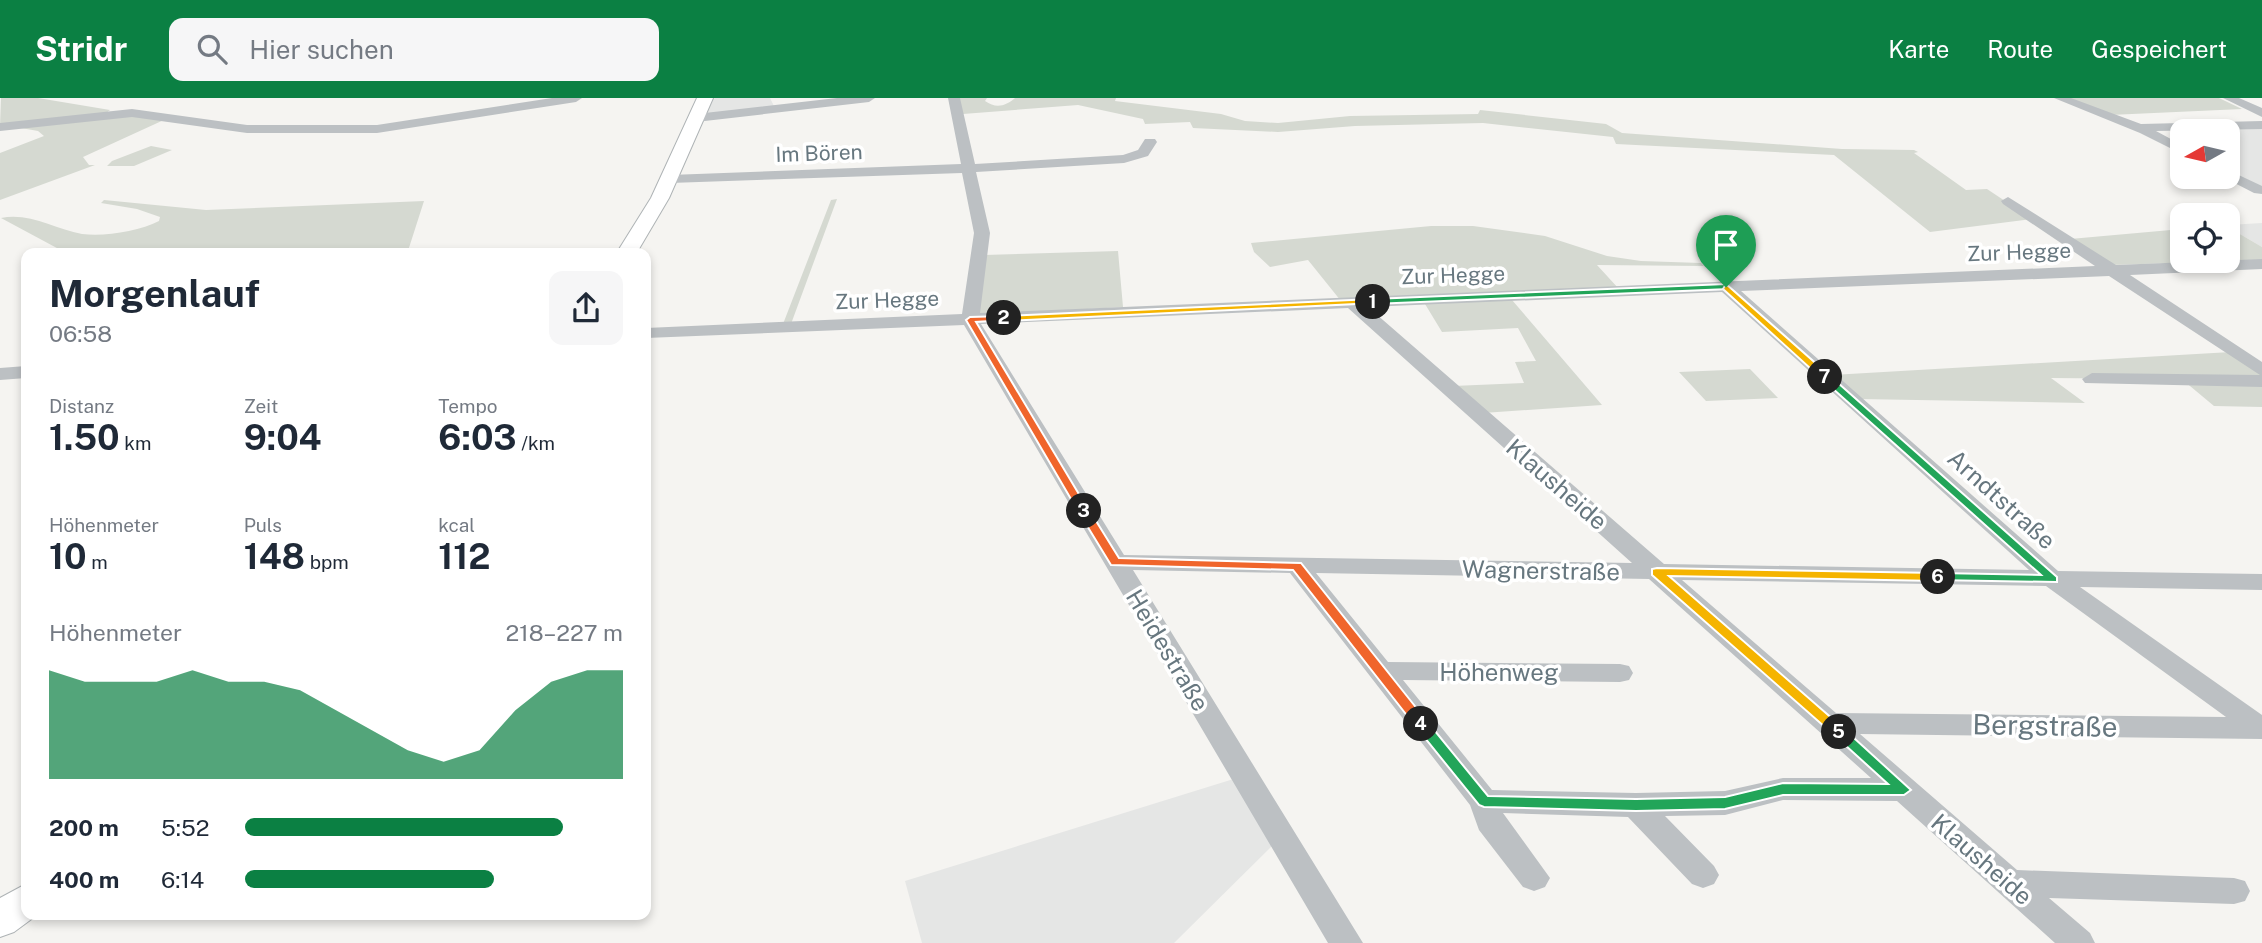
<!DOCTYPE html>
<html lang="de">
<meta charset="utf-8">
<style>
body{margin:0;font-family:"Public Sans",sans-serif;background:#f6f6f7;color:#1f2937;height:100vh;display:flex;flex-direction:column;font-size:26px;white-space:nowrap}
*{box-sizing:border-box;margin:0}
p{font-size:23px;color:#747a83}
.icon{flex:none;width:38px;height:38px;fill:none;stroke:currentColor;stroke-width:2;stroke-linecap:round;stroke-linejoin:round}
.map{position:relative;flex:1;overflow:hidden}
.panel{position:absolute;left:21px;top:150px;width:630px;height:672px;display:flex;flex-direction:column;background:#fff;border-radius:14px;box-shadow:0 4px 10px #0003}
.panel>*{flex:none}
.needle{width:46px;rotate:262deg}
.buttons{position:absolute;left:2170px;top:21px;display:grid;gap:14px}
.buttons a{display:grid;place-items:center;width:70px;height:70px;border-radius:14px;background:#fff;box-shadow:0 4px 10px #0003;font-size:35px}
.pin{position:absolute;display:grid;place-items:center;width:60px;height:60px;color:#fff;margin:-72px -30px;border-radius:50% 50% 50% 0;rotate:-45deg;box-shadow:0 0 7px #0007}
.pin .icon{rotate:45deg}
.km{position:absolute;width:35px;height:35px;margin:-18px;border-radius:50%;background:#222;color:#fff;font-size:19px;line-height:35px;text-align:center}
.round{display:grid;place-items:center;flex:none;width:74px;height:74px;border-radius:14px;background:#f6f6f7}
.headline{display:flex;align-items:center;justify-content:space-between;height:119px;padding:0 28px}
h1{font-size:38px;font-weight:700;line-height:52px}
.stats{display:grid;grid-template-columns:repeat(3,1fr);gap:10px;height:119px;padding:7px 28px}
.stats div{display:grid;align-content:center}
.stats b{font-size:35px;font-weight:700}
.stats small{font-size:19px;font-weight:400}
.stats p{font-size:19px}
.chart{height:196px;padding:14px 28px}
.chart p{display:flex;justify-content:space-between}
.chart svg{width:100%;height:126px;margin-top:7px;fill:#0b8043;opacity:.7}
ul{padding:0 28px;list-style:none;font-size:23px}
li{display:grid;grid-template-columns:112px 84px 1fr;align-items:center;height:52px}
li i{height:18px;border-radius:9px;background:#0b8043}
header{display:flex;align-items:center;gap:42px;box-sizing:border-box;height:98px;padding:0 35px;background:#0b8043;color:#fff}
header strong{font-size:33px}
nav{display:flex;gap:38px;margin-inline-start:auto;font-size:24px}
.search{width:490px;height:63px;background:#f6f6f7;display:flex;align-items:center;gap:18px;box-sizing:border-box;padding:0 24px;border-radius:14px;color:#747a83;font-size:26px}
.map>svg:first-child{display:block}
.built{fill:#e5e6e5}
.green{fill:#d5d9d1}
.lines{fill:none;stroke-linecap:round;stroke-linejoin:round}
.major-casing{stroke:#aeb3b5;stroke-width:2}
.minor{fill:#bcc0c3;fill-rule:evenodd}
.major{fill:#fff;fill-rule:evenodd}
.split-1{fill:#22a559;stroke:#fff;stroke-width:2}
.split-2{fill:#f5b400;stroke:#fff;stroke-width:2}
.split-3{fill:#f0652b;stroke:#fff;stroke-width:2}
.split-4{fill:#f0652b;stroke:#fff;stroke-width:2}
.split-5{fill:#22a559;stroke:#fff;stroke-width:2}
.split-6{fill:#f5b400;stroke:#fff;stroke-width:2}
.split-7{fill:#22a559;stroke:#fff;stroke-width:2}
.split-8{fill:#f5b400;stroke:#fff;stroke-width:2}
.labels{text-anchor:middle;dominant-baseline:central;stroke-width:7;stroke-linejoin:round;paint-order:stroke}
.far-street-label{font-size:21px;fill:#67777f;stroke:#fff}
.street-label{font-size:24px;fill:#67777f;stroke:#fff}
.near-street-label{font-size:28px;fill:#67777f;stroke:#fff}
</style>
<header>
<strong>Stridr</strong>
<div class="search"><svg class="icon" aria-label="search" viewBox="0 0 24 24"><circle cx="10" cy="10" r="6"/><path d="M15 15l6 6"/></svg>Hier suchen</div>
<nav><a>Karte</a><a>Route</a><a>Gespeichert</a></nav>
</header>
<div class="map">
<svg width="2262" height="845" viewBox="0 0 2262 845">
<rect width="100%" height="100%" fill="#f5f4f1"/>
<path class="built" d="M716,0H770L775,10L704,18L710,1Z
M2173,29H2262V95L2228,77V33L2182,34Z
M2262,125V149L2228,129V127Z
M1240,679L1278,742L1174,845H922L905,783Z"/>
<path class="green" d="M1,0H38L110,12L105,16L0,28Z
M957,0H987L985,3C996,11 1006,8 1015,0H1116L1115,3L1221,16L1245,23L1278,25L1350,18L1478,16L1480,12L1606,26L1622,35L1842,51L1914,52L1918,54L1914,55L1966,92L1987,91L2032,121L1930,134L1834,57L1616,46L1613,39L1483,25L1355,28L1278,34L1193,30L1190,24L1145,26L1143,21L1078,7L963,16Z
M2064,0H2219L2242,11L2110,17Z
M121,16L166,21L83,59L89,67H95L0,102V55L44,38L38,33L10,28Z
M151,48L172,52L134,68H107L112,63Z
M837,101L791,226H783L831,102Z
M104,102L206,112L424,103L407,156H68L1,120C29,114 55,131 82,136C105,139 139,133 159,123L160,119L137,111L101,105Z
M1431,128H1473L1545,138L1607,158L1641,163L1701,165L1704,168L1597,167L1619,191L1341,203L1308,162L1270,169L1254,154L1251,145Z
M2228,129L2262,149V162L2111,167L2070,141L2182,131V163H2228Z
M1118,153L1123,209L978,217L984,157Z
M1512,202L1602,307L1483,315L1453,288L1524,285L1515,264L1536,263L1518,230L1442,234L1425,206Z
M2231,254L2262,274V282L2051,280L2085,305L1858,301L1832,277Z
M1750,271L1778,300L1706,303L1679,274Z
M2184,283L2262,285V309L2214,308Z"/>
<g class="lines">
<g class="major-casing">
<path id="major" d="M697,0H713L669,100L636,156H616L651,100Z
M26,786V817H37L14,834L0,839V800Z"/>
</g>
<path class="minor" d="M552,0H582L576,4L377,35H247L132,19L0,33V25L132,11L247,27H377Z
M837,0H875L869,4L696,24L690,20L696,16Z
M948,0H960L975,66L1123,57L1138,52L1145,41H1155L1157,44L1148,58L1124,65L976,74L990,135L980,215L2095,168L2003,106L2001,103L2008,99L2116,167L2262,161V171L2130,177L2262,264V289L2085,285L2082,281L2092,275L2260,277L2109,178L1741,193L2058,473L2262,476V492L2080,489L2262,617V641L1860,636L2017,772L2234,780L2245,783L2250,793L2245,803L2234,806L2049,800L2090,835L2095,845H2055L1897,703L1783,702L1725,717L1665,718L1714,768L1719,777L1714,786L1703,790L1692,786L1628,719L1503,715L1550,780L1545,789L1534,793L1523,789L1479,732L1470,707L1290,475L1133,472L1363,845H1328L964,227L646,240V230L962,216L974,135L962,75L670,85L663,81L670,77L961,66ZM1722,194L2029,472L1664,466L1368,209ZM1348,210L1632,465L1124,457L981,226ZM1316,475L1649,481L1871,680H1783L1725,693L1636,695L1492,692L1403,582L1620,584L1629,582L1633,575L1629,568L1620,566L1388,564ZM1682,482L2046,488L2226,619L1836,615Z
M2054,0H2071L2141,26L2262,23V31L2156,33L2182,47V56L2140,35Z
M2223,0H2239L2262,10V19Z
M2228,72L2262,88V96L2254,95L2223,79H2228Z
M26,268V280L0,282V270Z"/>
<use href="#major" class="major"/>
</g>
<path class="split-1" d="M1726,186L1729,191L1373,206L1368,204L1373,201Z"/>
<path class="split-2" d="M1373,201L1376,205L1004,223L999,220L1004,218Z"/>
<path class="split-3" d="M1004,218H1007V222L976,224L1089,413L1088,415L1078,413L966,222L970,219Z"/>
<path class="split-4" d="M1080,410H1088L1119,460L1301,465L1426,622V629H1416L1293,472L1111,467L1078,413Z"/>
<path class="split-5" d="M1421,621L1426,622L1488,698L1636,701L1725,699L1783,685L1888,686L1834,637V630H1843L1911,692L1904,697H1783L1725,711L1636,713L1484,709L1479,707L1416,629V622Z"/>
<path class="split-6" d="M1657,470L1938,475L1944,479L1938,483L1669,478L1843,630V637H1834L1652,477V471Z"/>
<path class="split-7" d="M1822,277H1829L2057,479V484L1934,482V476L1938,475L2041,477L1822,281Z"/>
<path class="split-8" d="M1726,186L1829,277V281H1822L1723,191Z"/>
<g class="labels">
<g class="far-street-label">
<text transform="translate(819 55) rotate(-2)">Im Bören</text>
<text transform="translate(2019 154) rotate(-2)">Zur Hegge</text>
<text transform="translate(1453 177) rotate(-2)">Zur Hegge</text>
<text transform="translate(887 202) rotate(-2)">Zur Hegge</text>
</g>
<g class="street-label">
<text transform="translate(1557 386) rotate(41)">Klausheide</text>
<text transform="translate(2002 401) rotate(42)">Arndtstraße</text>
<text transform="translate(1541 472) rotate(1)">Wagnerstraße</text>
<text transform="translate(1168 552) rotate(59)">Heidestraße</text>
<text x="1499" y="574">Höhenweg</text>
<text transform="translate(1982 761) rotate(41)">Klausheide</text>
</g>
<g class="near-street-label">
<text transform="translate(2045 627) rotate(1)">Bergstraße</text>
</g>
</g>
</svg>
<div class="buttons">
<a><svg class="needle" viewBox="-14 -14 28 28"><path d="M0-13l5 13h-10z" fill="#e53935"/><path d="M0 13l5-13h-10z" fill="#747a83"/></svg></a>
<a><svg class="icon" aria-label="locate" viewBox="0 0 24 24"><circle cx="12" cy="12" r="6"/><path d="M12 2v4M12 18v4M2 12h4M18 12h4"/></svg></a>
</div>
<div class="pin" style="left:1726px;top:189px;background:#1e9e55"><svg class="icon" aria-label="arrive" viewBox="0 0 24 24"><path d="M6 21V4h12l-3 4 3 4H6"/></svg></div>
<b class="km" style="left:1373px;top:204px">1</b>
<b class="km" style="left:1004px;top:220px">2</b>
<b class="km" style="left:1084px;top:413px">3</b>
<b class="km" style="left:1421px;top:626px">4</b>
<b class="km" style="left:1839px;top:634px">5</b>
<b class="km" style="left:1938px;top:479px">6</b>
<b class="km" style="left:1825px;top:279px">7</b>
<section class="panel">
<div class="headline"><div><h1>Morgenlauf</h1><p>06:58</p></div><a class="round"><svg class="icon" aria-label="share" viewBox="0 0 24 24"><path d="M12 15V3M7 8l5-5 5 5M5 13v7h14v-7"/></svg></a></div>
<div class="stats">
<div><p>Distanz</p><b>1.50<small> km</small></b></div>
<div><p>Zeit</p><b>9:04</b></div>
<div><p>Tempo</p><b>6:03<small> /km</small></b></div>
</div>
<div class="stats">
<div><p>Höhenmeter</p><b>10<small> m</small></b></div>
<div><p>Puls</p><b>148<small> bpm</small></b></div>
<div><p>kcal</p><b>112</b></div>
</div>
<div class="chart"><p><span>Höhenmeter</span>218–227 m</p>
<svg viewBox="0 0 160 44" preserveAspectRatio="none"><path d="M0 44V6L10 10L20 10L30 10L40 6L50 10L60 10L70 13L80 20L90 27L100 34L110 38L120 34L130 20L140 10L150 6L160 6V44z"/></svg>
</div>
<ul>
<li><b>200 m</b>5:52<i style="width:84%"></i></li>
<li><b>400 m</b>6:14<i style="width:66%"></i></li>
</ul>
</section>
</div>
